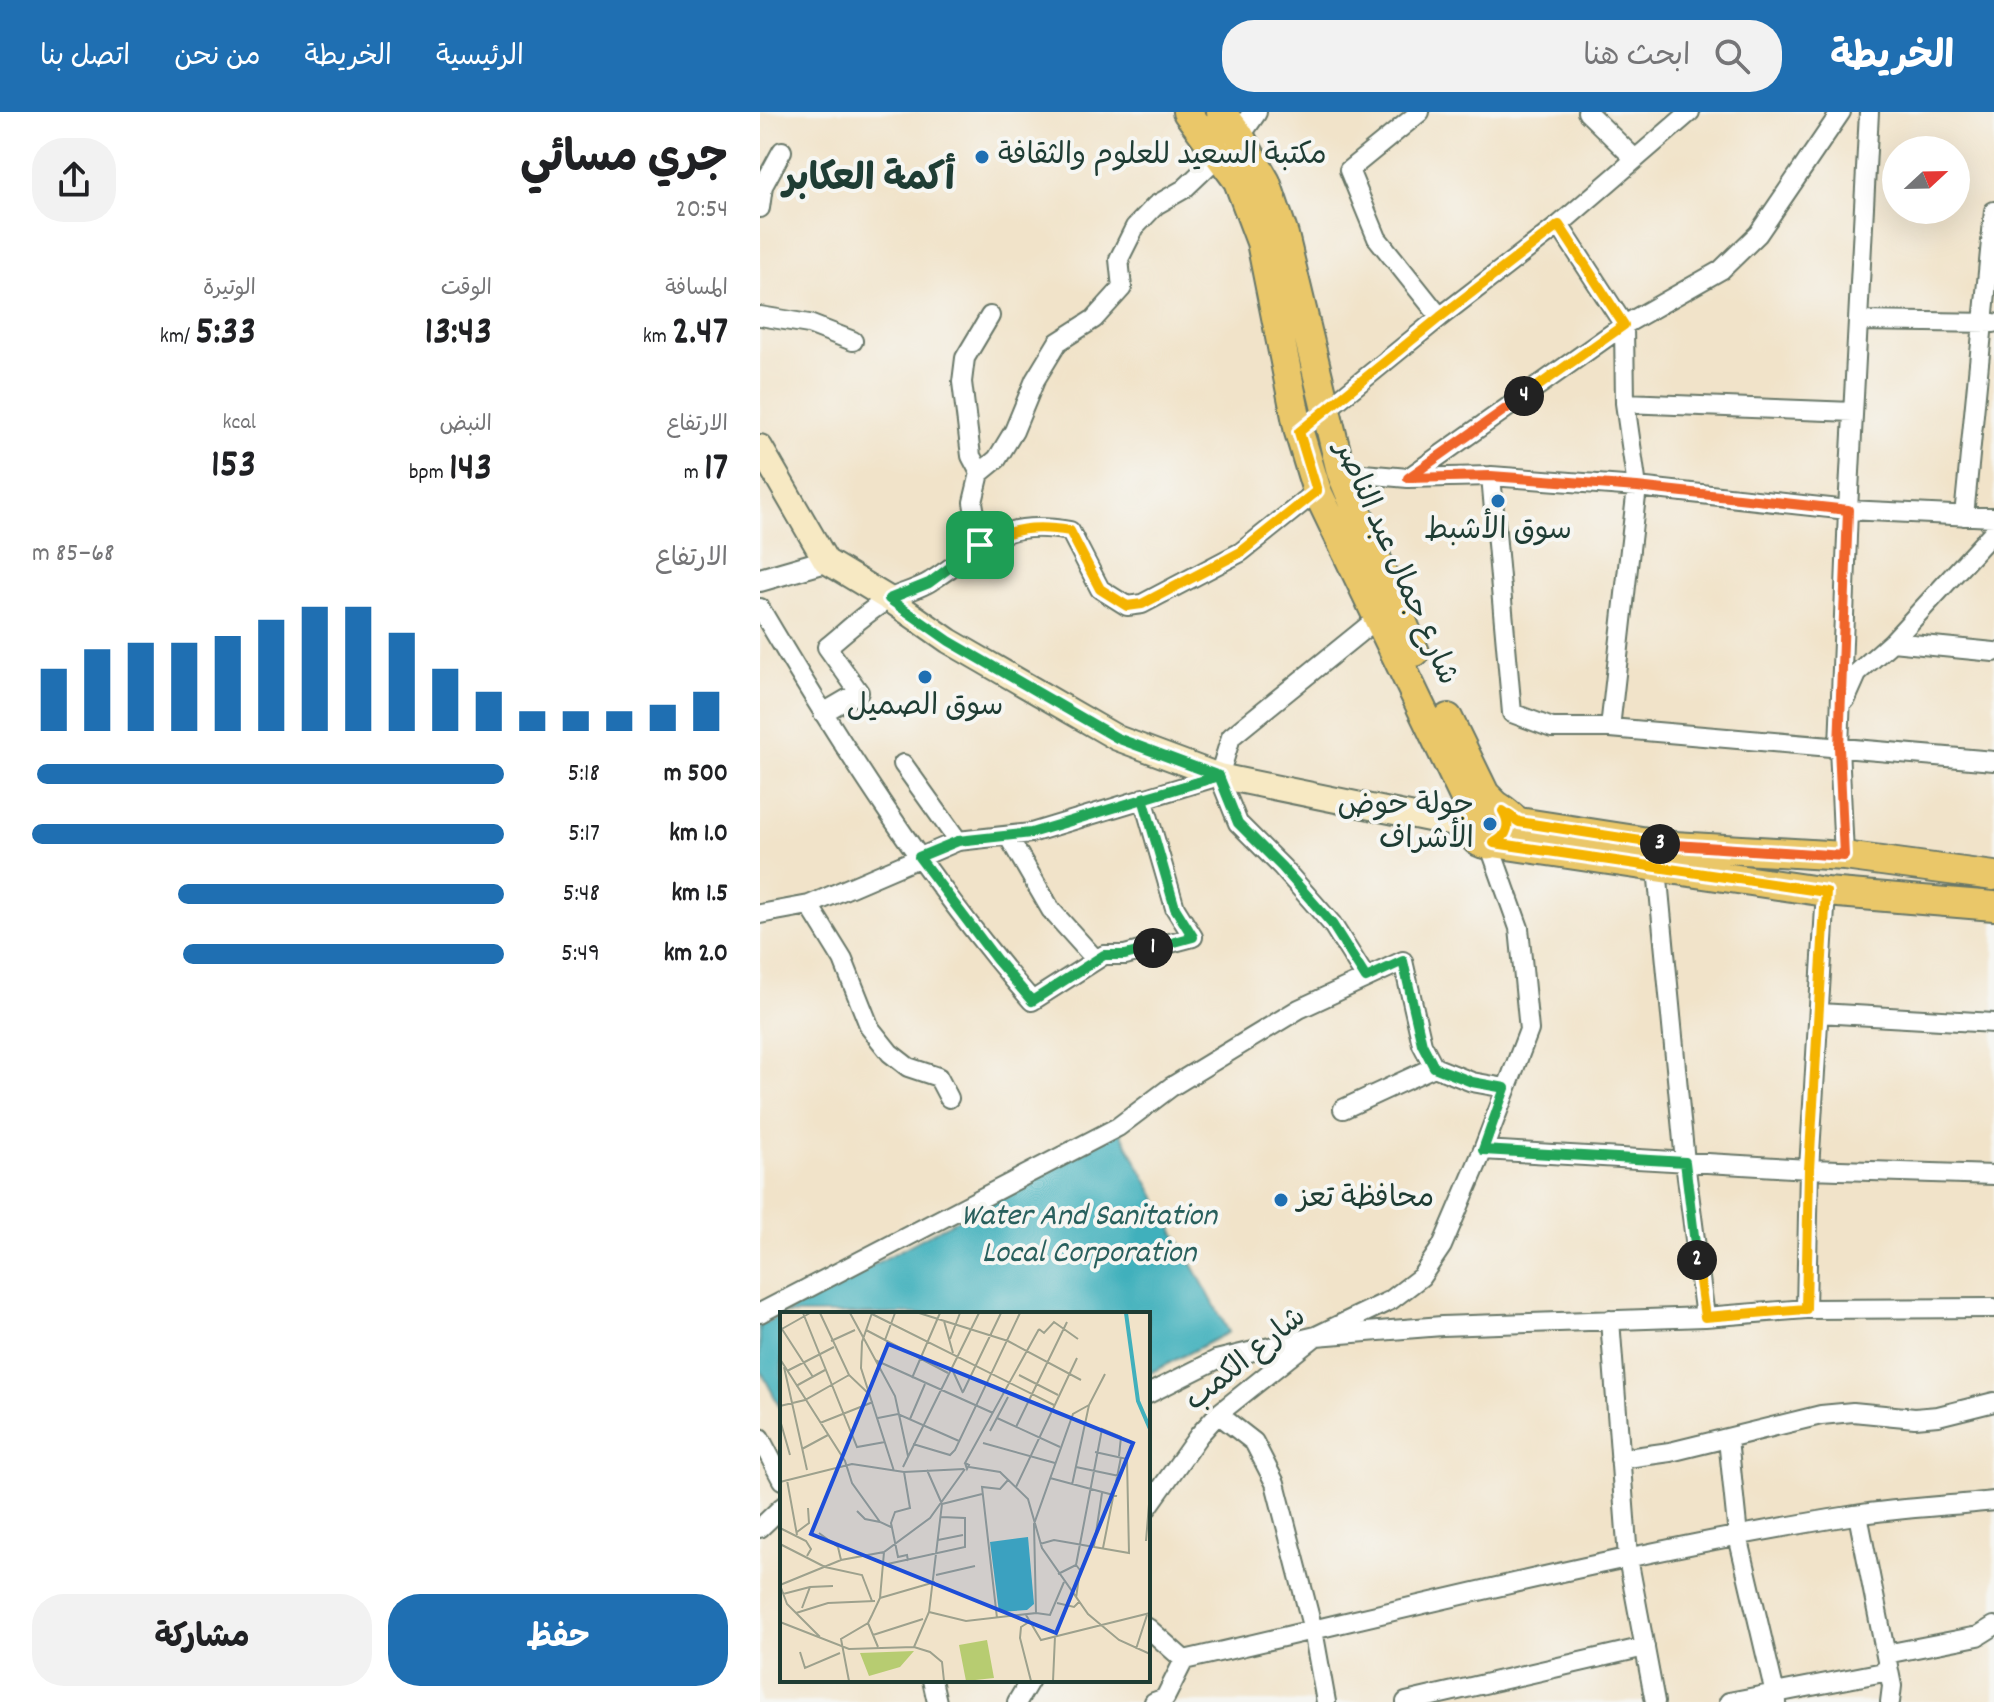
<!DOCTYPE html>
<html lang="ar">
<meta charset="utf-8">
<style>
body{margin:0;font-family:Dekko,"Playpen Sans Arabic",sans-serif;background:#f2f2f2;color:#202124;direction:rtl;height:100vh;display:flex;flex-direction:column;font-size:30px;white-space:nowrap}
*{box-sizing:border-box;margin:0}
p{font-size:26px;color:#757577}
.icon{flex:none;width:44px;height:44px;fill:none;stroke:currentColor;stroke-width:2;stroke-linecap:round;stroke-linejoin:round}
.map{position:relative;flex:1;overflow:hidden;direction:ltr}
.side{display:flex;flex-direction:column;background:#fff;width:760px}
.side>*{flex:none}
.needle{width:52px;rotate:68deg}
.controls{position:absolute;left:1122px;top:24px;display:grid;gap:16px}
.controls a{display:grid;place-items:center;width:88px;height:88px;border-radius:50%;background:#fff;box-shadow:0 8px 32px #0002;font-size:40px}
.pin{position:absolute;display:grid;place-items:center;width:68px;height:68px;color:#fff;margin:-34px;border-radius:16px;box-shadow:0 4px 12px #0006}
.km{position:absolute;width:40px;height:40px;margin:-20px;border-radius:50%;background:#222;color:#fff;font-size:22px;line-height:40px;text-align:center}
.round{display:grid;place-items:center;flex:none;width:84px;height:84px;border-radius:32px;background:#f2f2f2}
.overview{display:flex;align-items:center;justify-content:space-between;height:136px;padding:0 32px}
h1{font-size:44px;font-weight:700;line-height:60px}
.stats{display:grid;grid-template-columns:repeat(3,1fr);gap:12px;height:136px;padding:8px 32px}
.stats div{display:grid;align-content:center}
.stats b{font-size:40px;font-weight:700}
.stats small{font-size:22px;font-weight:400}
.stats p{font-size:22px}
.chart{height:224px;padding:16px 32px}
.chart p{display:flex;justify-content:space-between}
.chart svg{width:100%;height:144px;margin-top:8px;stroke:#1f6fb2;stroke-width:6}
.action{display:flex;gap:16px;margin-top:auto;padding:16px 32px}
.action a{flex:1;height:92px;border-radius:32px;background:#1f6fb2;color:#fff;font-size:32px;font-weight:700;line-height:92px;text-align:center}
.action a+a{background:#f2f2f2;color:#202124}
ul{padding:0 32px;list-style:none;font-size:26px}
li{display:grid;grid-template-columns:128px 96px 1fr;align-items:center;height:60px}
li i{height:20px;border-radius:10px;background:#1f6fb2}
header{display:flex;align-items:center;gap:48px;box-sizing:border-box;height:112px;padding:0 40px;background:#1f6fb2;color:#fff}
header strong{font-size:38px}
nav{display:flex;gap:44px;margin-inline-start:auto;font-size:28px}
.search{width:560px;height:72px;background:#f2f2f2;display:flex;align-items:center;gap:20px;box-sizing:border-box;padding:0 28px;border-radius:32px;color:#757577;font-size:30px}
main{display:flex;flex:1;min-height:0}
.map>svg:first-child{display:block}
.water{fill:#41b0bc;stroke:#307678;stroke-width:2}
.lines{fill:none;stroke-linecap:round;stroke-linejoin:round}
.minor-casing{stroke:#687768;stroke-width:22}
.tertiary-casing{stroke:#687768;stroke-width:26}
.secondary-casing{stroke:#687768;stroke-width:28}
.primary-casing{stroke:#687768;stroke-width:32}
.minor{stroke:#fff;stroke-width:18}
.tertiary{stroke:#fff;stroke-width:22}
.secondary{stroke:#f7e9c3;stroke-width:24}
.primary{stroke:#eac769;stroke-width:28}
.split-1-casing{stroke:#fff;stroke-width:16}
.split-2-casing{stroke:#fff;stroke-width:16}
.split-3-casing{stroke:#fff;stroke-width:16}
.split-4-casing{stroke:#fff;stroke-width:16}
.split-5-casing{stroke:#fff;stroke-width:16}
.split-1{stroke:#22a559;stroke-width:10}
.split-2{stroke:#22a559;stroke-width:10}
.split-3{stroke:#f5b400;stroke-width:10}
.split-4{stroke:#f0652b;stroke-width:10}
.split-5{stroke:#f5b400;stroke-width:10}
.poi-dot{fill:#1f6fb2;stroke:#f6f6f2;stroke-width:3}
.labels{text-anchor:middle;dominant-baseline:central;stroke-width:8;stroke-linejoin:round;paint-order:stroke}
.poi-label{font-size:30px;fill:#1f3d34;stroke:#f6f6f2;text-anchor:start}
.street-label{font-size:30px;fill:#1f3d34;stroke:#f6f6f2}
.water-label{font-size:32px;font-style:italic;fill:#29605d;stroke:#f6f6f2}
.district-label{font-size:38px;font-weight:bold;fill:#1f3d34;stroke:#f6f6f2}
.inset-river{fill:none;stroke:#41b0bc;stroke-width:4}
.inset-road{fill:none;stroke:#9da18d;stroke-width:2}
.view{fill:#1d4ed8;fill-opacity:0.15;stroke:#1d4ed8;stroke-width:4}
.inset-edge{fill:none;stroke:#1f3d34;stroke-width:4}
</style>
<header>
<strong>الخريطة</strong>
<div class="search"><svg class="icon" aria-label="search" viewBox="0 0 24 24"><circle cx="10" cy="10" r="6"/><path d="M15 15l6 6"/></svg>ابحث هنا</div>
<nav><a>الرئيسية</a><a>الخريطة</a><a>من نحن</a><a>اتصل بنا</a></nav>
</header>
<main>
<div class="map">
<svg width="1234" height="1590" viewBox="0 0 1234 1590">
<rect width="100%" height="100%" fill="#f6f6f2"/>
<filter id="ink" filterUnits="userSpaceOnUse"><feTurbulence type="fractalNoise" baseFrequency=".0125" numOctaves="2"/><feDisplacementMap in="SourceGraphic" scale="16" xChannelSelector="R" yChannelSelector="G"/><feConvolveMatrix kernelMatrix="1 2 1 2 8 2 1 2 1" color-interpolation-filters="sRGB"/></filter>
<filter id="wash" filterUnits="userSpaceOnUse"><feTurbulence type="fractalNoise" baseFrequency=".006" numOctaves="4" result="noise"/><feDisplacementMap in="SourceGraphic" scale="32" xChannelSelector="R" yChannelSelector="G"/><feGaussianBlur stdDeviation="1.8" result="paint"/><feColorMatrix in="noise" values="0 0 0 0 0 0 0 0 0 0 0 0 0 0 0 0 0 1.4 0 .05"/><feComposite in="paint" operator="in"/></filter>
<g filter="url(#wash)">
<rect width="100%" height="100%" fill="#f1e3c9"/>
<path class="water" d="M360,1019L469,1220L388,1262V1202H23Z
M22,1202V1299L0,1257V1214Z"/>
</g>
<g filter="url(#ink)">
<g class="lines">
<g class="minor-casing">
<path id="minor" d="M660,0L589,58L617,126L680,205
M827,0L874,46
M0,96L3,74L22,39
M799,113L864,213L865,291L877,375L850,616
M0,204L49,212L93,229
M1098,209L1234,211
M865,291L1093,300
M539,320L680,205L799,113L930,0
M581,360L648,366L731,364L877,375L1088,398L1234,405
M220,361L211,344L202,270L205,246L230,204
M731,364L752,601L792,616H850L1234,649
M648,366L864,213L961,158L998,122L1081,0
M1204,404L1234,99
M220,433L213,390L220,361L237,347L254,319L275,268L298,230L334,207L362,176L359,147L375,115L396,93L424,77L466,37
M0,496C81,633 167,768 272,889L344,843H365L433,825L415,796L383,686
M1132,530L1234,540
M1086,587L1098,560L1132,530L1234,419
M63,601L99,580L67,535C87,519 108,498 131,486C144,480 159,477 171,469C227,434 236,406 310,419L340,477L367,494L382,492L481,440L557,379
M143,652L198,729
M248,724L291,798L336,848
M1084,744L1079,635L1088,398L1109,0
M897,757L925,1050L945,1205
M49,793L83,848L110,916L130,941L148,955L178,965L189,986
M0,802L49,793L198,729L271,721L459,664
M606,866L572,812L522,755L478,711L459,664L471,625L619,505
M1059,901L1234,911
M583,997L674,955
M723,1038L1049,1057L1234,1063
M1046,1197L1049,1057L1066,780
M0,1201L358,1015L411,975L539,897L643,849L662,932L674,955L712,970L745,976
M850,1208L868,1446L895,1590
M388,1282L456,1248L556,1224L682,1214L945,1205L1046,1197L1234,1196
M458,1302L494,1330L515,1371L553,1518L566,1590
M0,1326L22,1368
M968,1327L978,1424L1017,1590
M860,1347L910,1340L1061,1303L1093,1300L1155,1306L1178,1304L1234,1290
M388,1395L439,1323L458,1302L556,1224L631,1188L661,1165L682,1134L723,1038L769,918L759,816L729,732
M1098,1403L1132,1574L1130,1590
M0,1416L22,1395
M388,1516L424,1548C647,1497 869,1439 1095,1403C1141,1396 1188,1394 1234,1389
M1126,1542L1218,1524L1234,1514
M172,1568L177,1590
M257,1590L270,1568
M394,1590L405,1586L424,1548
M646,1590L885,1535
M969,1590L1129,1559"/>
</g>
<g class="tertiary-casing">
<path id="tertiary" d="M479,23L495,0
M0,468L66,449"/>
</g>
<g class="secondary-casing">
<path id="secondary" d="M0,335L66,449L129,487L189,529L357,626L459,664L708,715"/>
</g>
<g class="primary-casing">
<path id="primary" d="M427,0L478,69L501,130L539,320L557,379L707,691L708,708
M461,0L479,23L506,70L524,123L581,360L655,540
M688,606L725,682L738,695
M743,699C758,723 729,744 713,725C701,710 714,687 733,692C743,695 750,705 759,710L914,734L1084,744L1234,764
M734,731L1066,780L1234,794"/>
</g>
<use href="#minor" class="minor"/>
<use href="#tertiary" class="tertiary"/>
<use href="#secondary" class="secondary"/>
<use href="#primary" class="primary"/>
</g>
</g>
<g class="lines" filter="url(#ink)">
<g class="split-1-casing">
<path id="split-1" d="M220,433L169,471L129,487L189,529L357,626L459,664L271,721L198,729L159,745L236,847L272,889L344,843H365L393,836"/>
</g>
<g class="split-2-casing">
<path id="split-2" d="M393,836L433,825L415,796L383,686L459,664L478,711L522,755L572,812L606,866L643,849L662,932L674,955L712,970L745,976L723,1038L925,1050L937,1148"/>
</g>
<g class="split-3-casing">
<path id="split-3" d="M900,732L759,710L743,699C751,712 748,724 734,731L1066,780L1049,1057L1046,1197L945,1205L937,1148"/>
</g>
<g class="split-4-casing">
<path id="split-4" d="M764,284L648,366L731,364L877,375L1088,398L1079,635L1084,744L900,732"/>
</g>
<g class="split-5-casing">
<path id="split-5" d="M220,433C251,416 275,413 310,419L340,477L367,494L382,492L481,440L557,379L539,320L680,205L799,113L864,213L764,284"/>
</g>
<use href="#split-1" class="split-1"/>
<use href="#split-2" class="split-2"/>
<use href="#split-3" class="split-3"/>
<use href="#split-4" class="split-4"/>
<use href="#split-5" class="split-5"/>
</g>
<g class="poi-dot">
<circle cx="222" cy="45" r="8"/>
<circle cx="738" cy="389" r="8"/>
<circle cx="165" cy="565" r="8"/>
<circle cx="730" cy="712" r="8"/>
<circle cx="521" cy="1088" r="8"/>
</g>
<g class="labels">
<g class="poi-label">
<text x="238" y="45">مكتبة السعيد للعلوم والثقافة</text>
<text x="738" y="420" text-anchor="middle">سوق الأشبط</text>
<text x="165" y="596" text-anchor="middle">سوق الصميل</text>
<text x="714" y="695" text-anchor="end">جولة حوض<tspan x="714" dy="34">الأشراف</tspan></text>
<text x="537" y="1088">محافظة تعز</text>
</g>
<g class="street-label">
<text transform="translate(634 452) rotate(66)">شارع جمال عبد الناصر</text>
<text transform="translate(487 1249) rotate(-39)">شارع الكمب</text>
</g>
<g class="water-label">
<text x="329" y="1106">Water And Sanitation<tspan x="329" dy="37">Local Corporation</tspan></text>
</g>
<g class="district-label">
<text x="109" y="69">أكمة العكابر</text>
</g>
</g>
<g transform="translate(20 1200)">
<rect width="370" height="370" fill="#f1e3c9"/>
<path d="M207,328L214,366L186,369L179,333ZM134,339L120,355L89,364L80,341Z" fill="#b7cc71"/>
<path d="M248,225L254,292L247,298L219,300L210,230Z" fill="#41b0bc"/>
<path class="inset-river" d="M346,1L358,89L370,117"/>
<path class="inset-road" d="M23,1L77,135L105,130M40,1L69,63L89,82M70,1L115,84L128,144M92,1L82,30L81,56L114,159M139,1L228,29L301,68M92,2L274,93M164,9L173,41M0,14L33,65M259,17L264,21L274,10L298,27M0,18L30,1M86,18L168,61M170,27L180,1M105,28L115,1M51,29L75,18M0,47L65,149L72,171L100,210L111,215M95,48L213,101M4,55L27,158M171,55L183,81M7,59L54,35M239,63L278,83M132,66L160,1M16,74L45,58M183,80L221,1M0,94L25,88L69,63M98,106L118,102L179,129M217,106L280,135M130,107L145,72M0,108L10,143M40,111L93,90M236,115L287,10M210,119L228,85M203,131L275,151M133,132L170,143L175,138L240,1M22,137L48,123M185,151L187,157L189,153L185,151L259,17M123,155L199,1M189,155L220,160L248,187L262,236L308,302L339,328L370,342M296,155L339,164M124,160L130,196L115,200L111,211L118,245L127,243L128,249M270,166L337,184M7,168L17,223M0,170L72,152L124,160L184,157M292,173L309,93L325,62M236,175L297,46M162,192L202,182M77,199L85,207L100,210M0,216L26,229L31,237L27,244M17,220L29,211L28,196M39,221L58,235L61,248M158,228L183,223M366,229L370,180M0,232L45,255L82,263L92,289M260,232L274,228L349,241L347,147L315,140M314,234L322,181M323,236L341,145M103,253L185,235V206L161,205M278,262L296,253L322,117L341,125L339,144M156,263L195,254M0,273L61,248L104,240L150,206L185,157M0,273L7,292L40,325M3,282L30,275M100,286L155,270M296,286L300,258L296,253M277,291L294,295L299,290M22,296L30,275L53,274M149,300L186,309L256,301L254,212L293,102L309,93M16,301L48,291L95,289M256,301L270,303L284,270M246,303L261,328L370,301M217,306L202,175L220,177L228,168M0,310L69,337L134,335L150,340L162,350L164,369M249,310L241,315L240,326L251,369M88,311L98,335M93,323L143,307M134,335L149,300L162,192L147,158M356,337L367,303M20,340L25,356L60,341M69,369L61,327L88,311L92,303L100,286L104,240M273,369L275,324"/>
<path class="view" d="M108,32L353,131L276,321L31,222Z"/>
<rect width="370" height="370" class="inset-edge"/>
</g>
</svg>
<div class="controls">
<a><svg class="needle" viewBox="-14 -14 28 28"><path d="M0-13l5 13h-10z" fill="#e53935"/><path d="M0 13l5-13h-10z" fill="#757577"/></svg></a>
</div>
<div class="pin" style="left:220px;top:433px;background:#1e9e55"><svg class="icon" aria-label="arrive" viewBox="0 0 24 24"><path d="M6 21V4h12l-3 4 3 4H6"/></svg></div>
<b class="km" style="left:393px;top:836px">1</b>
<b class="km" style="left:937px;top:1148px">2</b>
<b class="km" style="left:900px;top:732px">3</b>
<b class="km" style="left:764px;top:284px">4</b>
</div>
<section class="side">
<div class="overview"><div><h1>جري مسائي</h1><p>20:54</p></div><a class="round"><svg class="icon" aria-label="share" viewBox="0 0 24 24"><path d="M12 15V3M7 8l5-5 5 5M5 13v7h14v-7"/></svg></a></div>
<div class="stats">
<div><p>المسافة</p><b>2.47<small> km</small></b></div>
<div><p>الوقت</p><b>13:43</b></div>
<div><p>الوتيرة</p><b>5:33<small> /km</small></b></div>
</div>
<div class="stats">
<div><p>الارتفاع</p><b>17<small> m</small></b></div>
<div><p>النبض</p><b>143<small> bpm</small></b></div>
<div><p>kcal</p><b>153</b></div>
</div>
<div class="chart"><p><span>الارتفاع</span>68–85 m</p>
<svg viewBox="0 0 160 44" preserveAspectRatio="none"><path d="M5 44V25M15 44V19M25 44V17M35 44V17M45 44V15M55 44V10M65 44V6M75 44V6M85 44V14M95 44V25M105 44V32M115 44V38M125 44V38M135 44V38M145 44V36M155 44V32"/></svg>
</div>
<ul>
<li><b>500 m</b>5:18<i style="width:99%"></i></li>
<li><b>1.0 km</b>5:17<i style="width:100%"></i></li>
<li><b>1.5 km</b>5:48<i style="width:69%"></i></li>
<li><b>2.0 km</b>5:49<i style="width:68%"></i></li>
</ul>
<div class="action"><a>حفظ</a><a>مشاركة</a></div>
</section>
</main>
